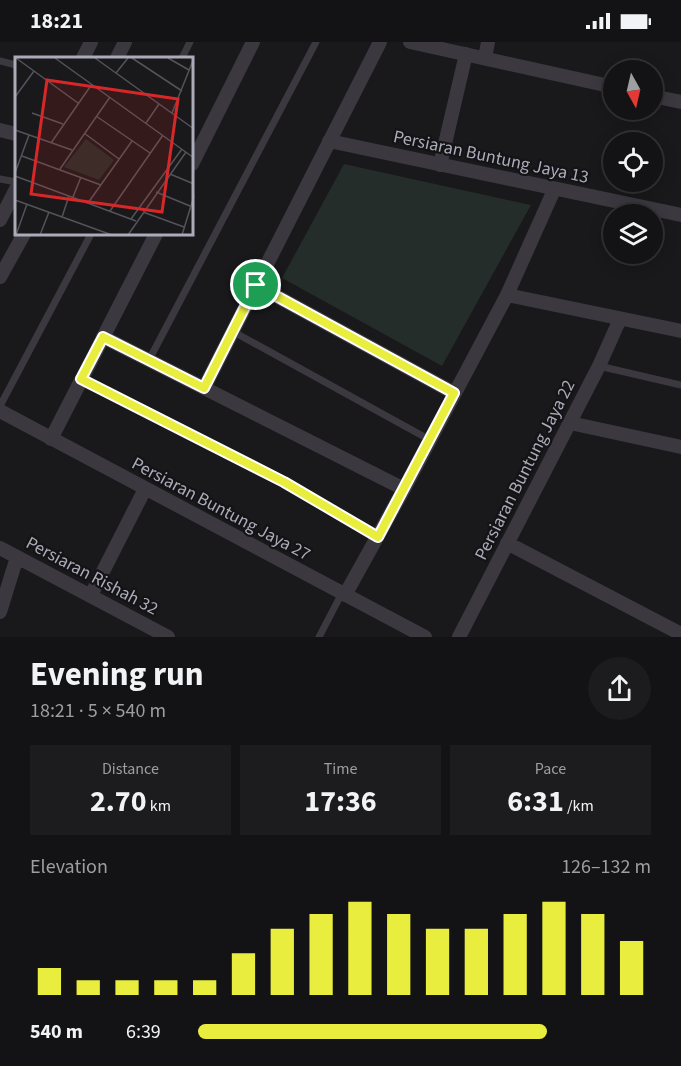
<!DOCTYPE html>
<meta charset="utf-8">
<style>
body{margin:0;font-family:"Source Sans 3",sans-serif;background:#1c1b1d;color:#f1f3f6;height:100vh;display:flex;flex-direction:column;font-size:22px;white-space:nowrap}
*{box-sizing:border-box;margin:0}
p{font-size:20px;color:#9d9ea0}
.icon{flex:none;width:33px;height:33px;fill:none;stroke:currentColor;stroke-width:2;stroke-linecap:round;stroke-linejoin:round}
.map{position:relative;height:595px;overflow:hidden}
.sheet{display:flex;flex-direction:column;background:#131214;flex:1}
.sheet>*{flex:none}
.needle{width:39px;rotate:172deg}
.buttons{position:absolute;left:603px;top:18px;display:grid;gap:12px}
.buttons a{display:grid;place-items:center;width:60px;height:60px;border-radius:50%;background:#131214;box-shadow:0 3px 15px #0003,0 0 0 2px #323234;font-size:30px}
.pin{position:absolute;display:grid;place-items:center;width:51px;height:51px;color:#fff;margin:-26px;border:3px solid #fff;border-radius:50%;box-shadow:0 2px 6px #0007}
.round{display:grid;place-items:center;flex:none;width:63px;height:63px;border-radius:32px;background:#1c1b1d}
.headline{display:flex;align-items:center;justify-content:space-between;height:102px;padding:0 30px}
h1{font-size:33px;font-weight:700;line-height:45px}
.figures{display:grid;grid-template-columns:repeat(3,1fr);gap:9px;height:102px;padding:6px 30px}
.figures div{display:grid;align-content:center;border-radius:0px;background:#1c1b1d;text-align:center}
.figures b{font-size:30px;font-weight:700}
.figures small{font-size:16px;font-weight:400}
.figures p{font-size:16px}
.chart{height:168px;padding:12px 30px}
.chart p{display:flex;justify-content:space-between}
.chart svg{width:100%;height:108px;margin-top:6px;stroke:#e9ed3e;stroke-width:6}
ul{padding:0 30px;list-style:none;font-size:20px}
li{display:grid;grid-template-columns:96px 72px 1fr;align-items:center;height:45px}
li i{height:15px;border-radius:8px;background:#e9ed3e}
.status{display:flex;justify-content:space-between;align-items:center;height:42px;padding:0 30px;background:#131214;direction:ltr}
.status svg{height:16px;fill:currentColor}
.map>svg:first-child{display:block}
.green{fill:#242d29}
.lines{fill:none;stroke-linecap:round;stroke-linejoin:round}
.service{stroke:#3b393f;stroke-width:7}
.minor{stroke:#3b393f;stroke-width:14}
.route-casing{stroke:#fff;stroke-width:12}
.route{stroke:#e9ed3e;stroke-width:8}
.labels{text-anchor:middle;dominant-baseline:central;stroke-width:4.5;stroke-linejoin:round;paint-order:stroke}
.street-label{font-size:18px;fill:#acabba;stroke:#141315}
.inset-road{fill:none;stroke:#54535a;stroke-width:1.5}
.view{fill:#d62828;fill-opacity:0.15;stroke:#d62828;stroke-width:3}
.inset-edge{fill:none;stroke:#acabba;stroke-width:3}
</style>
<div class="status"><b>18:21</b><svg viewBox="0 0 49 12"><path d="M0 12V9h3v3zM5 12V6h3v6zM10 12V3h3v9zM15 12V0h3v12zM26 1h20v11H26zM47 4h2v5h-2z"/></svg></div>
<div class="map">
<svg width="681" height="595" viewBox="0 0 681 595">
<rect width="100%" height="100%" fill="#19181a"/>
<path class="green" d="M344,122L531,163L442,324L282,236Z"/>
<g class="lines">
<path class="service" d="M182,16L190,0
M0,19L16,23
M0,137L16,140
M232,289L430,398
M149,318L316,0
M599,324L681,343
M81,337L284,440L378,495
M0,364L91,192
M319,595L342,551"/>
<path class="minor" d="M410,0L614,45
M83,16L91,0
M117,16L125,0
M485,16L488,0
M652,54L681,60
M0,88L16,92
M329,99L681,173
M192,122L253,0
M440,123L466,12
M0,178L16,147
M0,235L24,192
M256,243L454,351
M507,253L681,289
M103,295L404,447
M204,346L380,0
M0,369L425,595
M570,381L681,405
M51,397L156,192
M507,501L681,592
M0,506L168,595
M91,553L145,447
M345,553L404,447L507,253L554,148
M0,570L17,515
M459,595L599,324L620,277"/>
</g>
<g class="lines">
<g class="route-casing">
<path id="route" d="M256,243L454,351L378,495L284,440L81,337L103,295L204,346Z"/>
</g>
<use href="#route" class="route"/>
</g>
<g class="labels">
<g class="street-label">
<text transform="translate(491 115) rotate(12)">Persiaran Buntung Jaya 13</text>
<text transform="translate(525 428) rotate(-63)">Persiaran Buntung Jaya 22</text>
<text transform="translate(221 467) rotate(28)">Persiaran Buntung Jaya 27</text>
<text transform="translate(92 534) rotate(28)">Persiaran Rishah 32</text>
</g>
</g>
<g transform="translate(15 15)">
<rect width="178" height="178" fill="#19181a"/>
<path d="M71,82L99,103L84,123L49,110Z" fill="#242d29"/>
<path class="inset-road" d="M1,1L63,46M40,1L179,101M80,1L179,72M117,1L167,34M153,1L174,13M101,16L113,1M0,40L19,14M17,56L48,67M157,56L179,1M81,59L135,96M131,66L144,47M0,73L57,93M69,76L104,102M36,86L77,27M7,99L86,128M45,112L95,40M0,116L14,78M155,117L179,127M0,119L121,164M141,135L175,149M58,140L66,120M0,143L97,178M73,146L117,84M95,154L148,78M128,155L169,170M47,160L54,139M116,162L167,92M1,178L12,147M25,178L34,155M113,178L171,95M167,178L179,139"/>
<path class="view" d="M32,23L163,42L147,155L16,137Z"/>
<rect width="178" height="178" class="inset-edge"/>
</g>
</svg>
<div class="buttons">
<a><svg class="needle" viewBox="-14 -14 28 28"><path d="M0-13l5 13h-10z" fill="#e53935"/><path d="M0 13l5-13h-10z" fill="#9d9ea0"/></svg></a>
<a><svg class="icon" aria-label="locate" viewBox="0 0 24 24"><circle cx="12" cy="12" r="6"/><path d="M12 2v4M12 18v4M2 12h4M18 12h4"/></svg></a>
<a><svg class="icon" aria-label="layers" viewBox="0 0 24 24"><path d="M12 4l9 5-9 5-9-5zM3 14l9 5 9-5"/></svg></a>
</div>
<div class="pin" style="left:256px;top:243px;background:#1e9e55"><svg class="icon" aria-label="arrive" viewBox="0 0 24 24"><path d="M6 21V4h12l-3 4 3 4H6"/></svg></div>
</div>
<section class="sheet">
<div class="headline"><div><h1>Evening run</h1><p>18:21 · 5 × 540 m</p></div><a class="round"><svg class="icon" aria-label="share" viewBox="0 0 24 24"><path d="M12 15V3M7 8l5-5 5 5M5 13v7h14v-7"/></svg></a></div>
<div class="figures">
<div><p>Distance</p><b>2.70<small> km</small></b></div>
<div><p>Time</p><b>17:36</b></div>
<div><p>Pace</p><b>6:31<small> /km</small></b></div>
</div>
<div class="chart"><p><span>Elevation</span>126–132 m</p>
<svg viewBox="0 0 160 44" preserveAspectRatio="none"><path d="M5 44V33M15 44V38M25 44V38M35 44V38M45 44V38M55 44V27M65 44V17M75 44V11M85 44V6M95 44V11M105 44V17M115 44V17M125 44V11M135 44V6M145 44V11M155 44V22"/></svg>
</div>
<ul>
<li><b>540 m</b>6:39<i style="width:77%"></i></li>
</ul>
</section>
